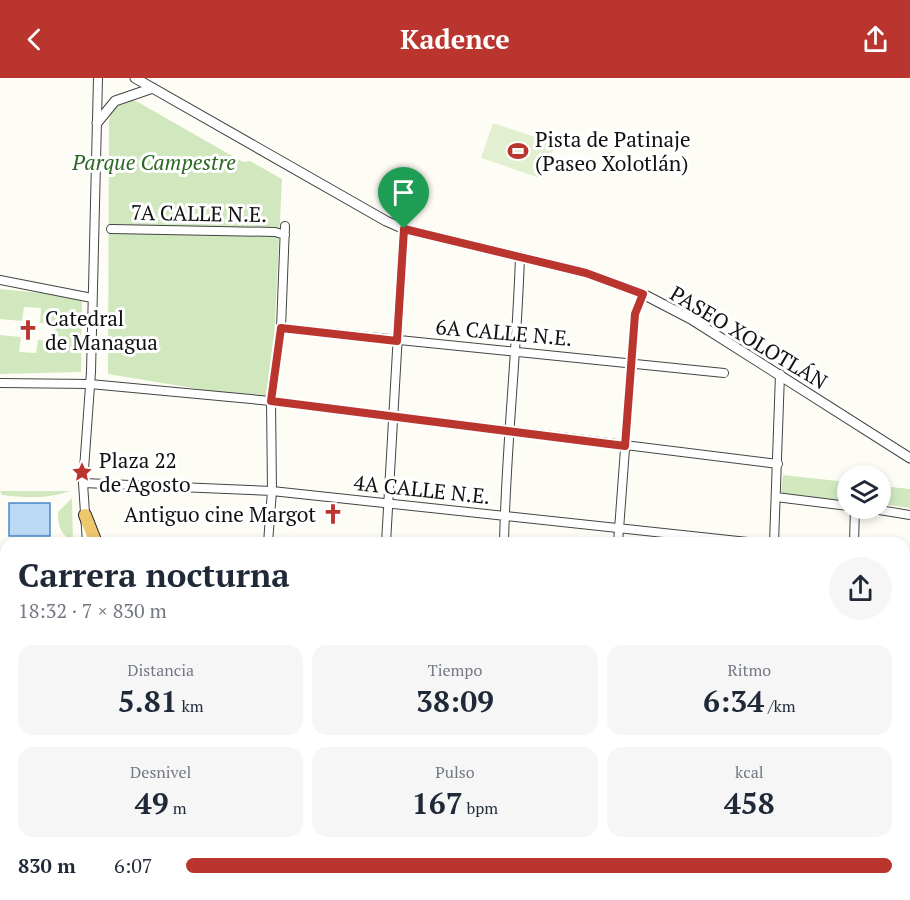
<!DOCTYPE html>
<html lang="es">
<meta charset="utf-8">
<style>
body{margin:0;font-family:"PT Serif",serif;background:#f6f6f7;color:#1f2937;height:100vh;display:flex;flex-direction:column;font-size:22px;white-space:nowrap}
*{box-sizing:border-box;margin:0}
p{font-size:20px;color:#747a83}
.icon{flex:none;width:33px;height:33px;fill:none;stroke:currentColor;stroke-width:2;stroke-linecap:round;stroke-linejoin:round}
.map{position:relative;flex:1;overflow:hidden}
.panel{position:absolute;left:0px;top:459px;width:910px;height:363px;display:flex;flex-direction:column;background:#fff;border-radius:18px 18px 0 0;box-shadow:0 3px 9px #0003}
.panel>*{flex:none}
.buttons{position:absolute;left:837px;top:387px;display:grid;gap:12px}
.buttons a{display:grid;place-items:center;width:54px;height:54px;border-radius:50%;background:#fff;box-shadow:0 3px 9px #0003;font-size:30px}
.pin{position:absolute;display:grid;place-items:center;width:51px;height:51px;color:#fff;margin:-62px -26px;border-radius:50% 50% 50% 0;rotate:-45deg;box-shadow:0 0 6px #0007}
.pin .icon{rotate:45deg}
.round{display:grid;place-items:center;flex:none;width:63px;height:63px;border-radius:32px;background:#f6f6f7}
.head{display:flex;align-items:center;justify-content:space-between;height:102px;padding:0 18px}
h1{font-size:33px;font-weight:800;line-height:45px}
.figures{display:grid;grid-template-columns:repeat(3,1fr);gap:9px;height:102px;padding:6px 18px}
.figures div{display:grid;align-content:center;border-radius:15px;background:#f6f6f7;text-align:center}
.figures b{font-size:30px;font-weight:800}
.figures small{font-size:16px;font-weight:400}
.figures p{font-size:16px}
ul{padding:0 18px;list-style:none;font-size:20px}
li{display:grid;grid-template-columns:96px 72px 1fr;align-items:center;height:45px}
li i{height:15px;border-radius:8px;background:#bb352f}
header{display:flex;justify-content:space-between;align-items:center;height:78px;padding:0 18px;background:#bb352f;color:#fff;font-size:27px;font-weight:800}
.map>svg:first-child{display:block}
.green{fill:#d1e8bf}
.pitch{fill:#e2f0d1}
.water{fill:#bcdaf3;stroke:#4788c7;stroke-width:1.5}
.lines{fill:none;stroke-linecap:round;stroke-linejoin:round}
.minor-casing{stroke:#444;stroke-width:10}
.tertiary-casing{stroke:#444;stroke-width:11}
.trunk-casing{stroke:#222;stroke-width:14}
.minor{stroke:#fff;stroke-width:8}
.tertiary{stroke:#fff;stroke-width:9}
.trunk{stroke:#eec66c;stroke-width:12}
.route-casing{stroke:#fff;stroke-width:12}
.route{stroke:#bb352f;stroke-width:8}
.labels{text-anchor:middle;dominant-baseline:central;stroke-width:6;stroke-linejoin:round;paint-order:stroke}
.poi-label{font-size:21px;fill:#111;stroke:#fff;text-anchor:start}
.park-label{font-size:21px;font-style:italic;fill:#2b6623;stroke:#fff}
.street-label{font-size:21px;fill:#111;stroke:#fff}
</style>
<header><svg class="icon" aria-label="back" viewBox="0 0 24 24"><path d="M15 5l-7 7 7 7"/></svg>Kadence<svg class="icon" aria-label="share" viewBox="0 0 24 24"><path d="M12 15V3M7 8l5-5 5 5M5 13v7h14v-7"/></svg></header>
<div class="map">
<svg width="910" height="822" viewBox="0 0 910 822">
<rect width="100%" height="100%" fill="#fefdf5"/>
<path class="green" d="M127,22L136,23L243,84L250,83L282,101L271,323L108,296L109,42L112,32Z
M0,211L82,219L81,294L0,296V257L21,259L19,274L36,275L38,262L54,264L56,247L40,245L41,230L24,229L22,243L0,241Z
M783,397L847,404V423L781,415Z
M881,408L910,411V430L881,426Z
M0,413H70C48,421 25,420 2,417Z
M72,420L73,464C61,456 58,449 58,434Z
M0,493H6V568H0Z
M0,583H6V816H241V822H0Z"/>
<path class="pitch" d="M493,45L555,66L543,101L481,80Z
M626,816H717V821Z"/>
<path class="water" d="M9,425H50V458H9Z"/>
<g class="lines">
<g class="minor-casing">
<path id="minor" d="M111,151L275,154L285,157
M0,202L92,220
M281,250L724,295
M0,305L90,306L271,323L778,386
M83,405L272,413L757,465
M776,419L848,428
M867,430L910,437
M87,465L83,405L91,294L98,0
M268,465L272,413L271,323L281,250L285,148
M386,465L404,151
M504,465C506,369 517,274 520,178
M618,465L635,236L643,216
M774,465L780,296
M854,465L855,430
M836,816L842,822
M251,822L252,816
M363,822V816
M520,822V816
M602,822V816
M719,822V816
M762,822V816
M908,822L910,799"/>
</g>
<g class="tertiary-casing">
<path id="tertiary" d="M135,0L386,143L404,151L586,195L643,216L691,241L910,380
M97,45L115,23L153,10
M482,822V816"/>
</g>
<g class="trunk-casing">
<path id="trunk" d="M85,437L96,465
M0,486L6,485
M904,569L910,570
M0,576H6
M904,635L910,636"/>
</g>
<use href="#minor" class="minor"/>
<use href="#tertiary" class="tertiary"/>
<use href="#trunk" class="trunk"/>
</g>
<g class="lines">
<g class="route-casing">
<path id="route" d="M404,151L586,195L643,216L635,236L625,368L271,323L281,250L397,263Z"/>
</g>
<use href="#route" class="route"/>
</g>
<defs>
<g id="stadium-bare" transform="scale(1.62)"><path d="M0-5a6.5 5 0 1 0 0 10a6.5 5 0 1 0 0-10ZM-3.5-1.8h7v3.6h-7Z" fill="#bb352f" stroke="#fff" stroke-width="2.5" paint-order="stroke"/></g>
<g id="church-bare" transform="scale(1.62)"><path d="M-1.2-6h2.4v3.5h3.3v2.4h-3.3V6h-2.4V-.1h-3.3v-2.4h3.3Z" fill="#bb352f" stroke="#fff" stroke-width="2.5" paint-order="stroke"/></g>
<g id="sight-bare" transform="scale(1.62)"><path d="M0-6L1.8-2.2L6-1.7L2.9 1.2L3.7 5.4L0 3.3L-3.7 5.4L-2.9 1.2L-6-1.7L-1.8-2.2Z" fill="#bb352f" stroke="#fff" stroke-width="2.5" paint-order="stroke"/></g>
</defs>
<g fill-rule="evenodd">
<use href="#stadium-bare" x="518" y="73"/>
<use href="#church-bare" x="28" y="252"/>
<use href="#sight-bare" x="82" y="394"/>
<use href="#church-bare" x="333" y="436"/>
</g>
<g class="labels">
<g class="poi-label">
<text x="535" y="61">Pista de Patinaje<tspan x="535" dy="24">(Paseo Xolotlán)</tspan></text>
<text x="45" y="240">Catedral<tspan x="45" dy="24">de Managua</tspan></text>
<text x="99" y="382">Plaza 22<tspan x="99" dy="24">de Agosto</tspan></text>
<text x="316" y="436" text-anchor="end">Antiguo cine Margot</text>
</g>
<g class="park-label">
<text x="154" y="84">Parque Campestre</text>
</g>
<g class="street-label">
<text transform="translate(199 135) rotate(1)">7A CALLE N.E.</text>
<text transform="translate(504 254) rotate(5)">6A CALLE N.E.</text>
<text transform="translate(749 259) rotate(31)">PASEO XOLOTLÁN</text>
<text transform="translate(422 411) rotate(6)">4A CALLE N.E.</text>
</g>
</g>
</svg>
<div class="buttons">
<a><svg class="icon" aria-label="layers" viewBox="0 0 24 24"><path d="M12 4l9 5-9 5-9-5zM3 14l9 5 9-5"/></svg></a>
</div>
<div class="pin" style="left:404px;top:151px;background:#1e9e55"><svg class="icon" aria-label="arrive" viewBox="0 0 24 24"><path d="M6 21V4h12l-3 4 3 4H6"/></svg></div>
<section class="panel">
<div class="head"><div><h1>Carrera nocturna</h1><p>18:32 · 7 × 830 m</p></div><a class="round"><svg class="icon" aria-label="share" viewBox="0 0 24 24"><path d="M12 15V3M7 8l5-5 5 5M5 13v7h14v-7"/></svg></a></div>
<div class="figures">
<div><p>Distancia</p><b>5.81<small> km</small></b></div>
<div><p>Tiempo</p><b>38:09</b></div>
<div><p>Ritmo</p><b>6:34<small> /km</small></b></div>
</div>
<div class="figures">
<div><p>Desnivel</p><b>49<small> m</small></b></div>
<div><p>Pulso</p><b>167<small> bpm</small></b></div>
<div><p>kcal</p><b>458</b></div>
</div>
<ul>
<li><b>830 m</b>6:07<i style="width:100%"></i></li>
</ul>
</section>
</div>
